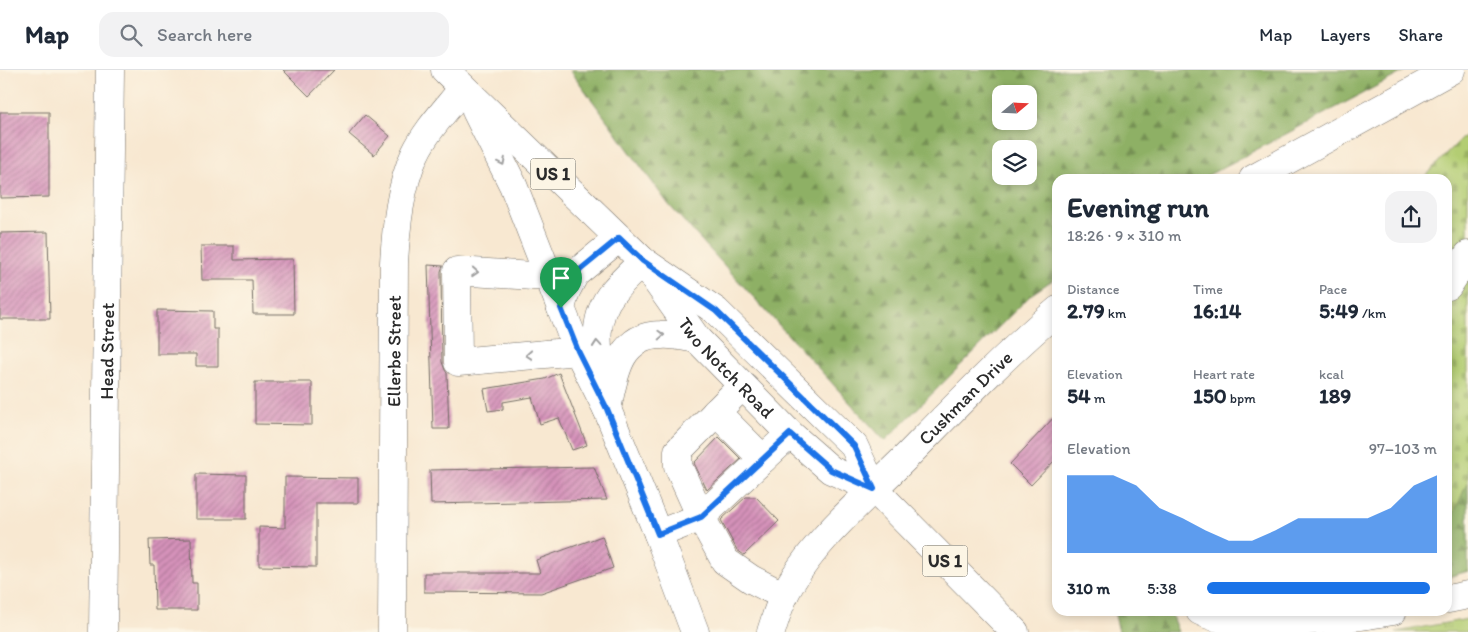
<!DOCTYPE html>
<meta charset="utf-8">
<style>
body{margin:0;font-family:Itim,sans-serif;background:#f2f2f3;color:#1f2937;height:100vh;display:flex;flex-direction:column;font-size:19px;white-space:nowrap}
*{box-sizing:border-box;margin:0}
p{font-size:16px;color:#747a83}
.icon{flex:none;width:28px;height:28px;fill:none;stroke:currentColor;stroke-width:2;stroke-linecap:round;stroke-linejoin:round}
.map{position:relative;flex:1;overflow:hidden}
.drawer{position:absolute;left:1052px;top:104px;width:400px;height:442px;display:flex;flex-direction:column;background:#fff;border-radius:15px;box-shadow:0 2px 8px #0003}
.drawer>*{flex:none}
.needle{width:32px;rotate:71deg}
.fabs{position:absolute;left:992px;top:15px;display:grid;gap:10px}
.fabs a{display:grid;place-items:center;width:45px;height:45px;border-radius:10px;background:#fff;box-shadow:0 2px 8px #0003;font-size:25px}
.pin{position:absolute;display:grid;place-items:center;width:42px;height:42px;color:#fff;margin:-51px -21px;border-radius:50% 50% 50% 0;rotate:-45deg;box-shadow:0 0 5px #0007}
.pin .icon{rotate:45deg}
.round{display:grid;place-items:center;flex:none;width:52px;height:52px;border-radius:15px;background:#f2f2f3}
.head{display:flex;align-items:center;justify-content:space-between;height:85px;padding:0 15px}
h1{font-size:28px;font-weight:800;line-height:38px}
.metrics{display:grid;grid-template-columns:repeat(3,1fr);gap:8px;height:85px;padding:5px 15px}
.metrics div{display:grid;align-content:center}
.metrics b{font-size:21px;font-weight:800}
.metrics small{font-size:14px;font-weight:400}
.metrics p{font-size:14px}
.chart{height:140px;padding:10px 15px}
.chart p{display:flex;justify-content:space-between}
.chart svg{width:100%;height:90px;margin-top:5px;fill:#1a73e8;opacity:.7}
ul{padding:0 15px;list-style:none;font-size:16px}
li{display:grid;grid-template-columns:80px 60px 1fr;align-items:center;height:38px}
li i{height:12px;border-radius:6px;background:#1a73e8}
header{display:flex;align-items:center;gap:30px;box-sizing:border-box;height:70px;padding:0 25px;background:#fff;border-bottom:1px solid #e0e1e3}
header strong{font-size:24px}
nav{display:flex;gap:28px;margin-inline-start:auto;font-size:18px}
.search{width:350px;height:45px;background:#f2f2f3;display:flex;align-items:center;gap:12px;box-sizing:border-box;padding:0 18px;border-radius:15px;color:#747a83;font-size:19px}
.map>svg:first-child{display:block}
.grass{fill:url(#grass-tufts);stroke:#6f7c4f}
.forest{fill:url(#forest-firs);stroke:#5c6e48;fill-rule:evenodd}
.cemetery{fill:url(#cemetery-stones);stroke:#6f7c4f}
.building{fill:url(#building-hatch)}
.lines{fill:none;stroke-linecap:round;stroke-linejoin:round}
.minor-casing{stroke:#736d65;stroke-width:29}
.major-casing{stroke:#736d65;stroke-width:29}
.minor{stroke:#fff;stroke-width:28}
.major{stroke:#fff;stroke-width:28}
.oneway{stroke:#a0a0a0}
.route-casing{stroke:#fff;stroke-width:10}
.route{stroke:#1a73e8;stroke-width:6}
.labels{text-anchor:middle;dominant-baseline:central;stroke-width:5;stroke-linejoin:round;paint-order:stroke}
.shield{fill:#fcf5e5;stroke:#6a6863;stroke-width:1}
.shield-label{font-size:18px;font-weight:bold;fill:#2b2b2b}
.street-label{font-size:19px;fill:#2b2b2b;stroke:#fcf5e5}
</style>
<header>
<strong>Map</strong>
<div class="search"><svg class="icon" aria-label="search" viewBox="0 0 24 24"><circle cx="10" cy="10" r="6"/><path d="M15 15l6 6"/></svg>Search here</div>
<nav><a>Map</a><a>Layers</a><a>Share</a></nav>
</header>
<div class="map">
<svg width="1468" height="562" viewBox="0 0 1468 562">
<defs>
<pattern id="grass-tufts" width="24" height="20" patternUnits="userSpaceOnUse" patternTransform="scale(1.25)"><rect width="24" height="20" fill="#b3cd73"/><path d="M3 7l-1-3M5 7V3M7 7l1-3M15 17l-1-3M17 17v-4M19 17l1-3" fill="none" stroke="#9ab064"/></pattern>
<pattern id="forest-firs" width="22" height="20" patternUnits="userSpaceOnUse" patternTransform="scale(1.25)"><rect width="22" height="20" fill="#8eb065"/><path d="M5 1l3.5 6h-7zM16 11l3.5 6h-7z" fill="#748f53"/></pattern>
<pattern id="cemetery-stones" width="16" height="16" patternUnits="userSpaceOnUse" patternTransform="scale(1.25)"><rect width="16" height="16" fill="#b3cd73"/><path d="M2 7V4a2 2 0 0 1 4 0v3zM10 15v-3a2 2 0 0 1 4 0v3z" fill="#9ab064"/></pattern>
<pattern id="building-hatch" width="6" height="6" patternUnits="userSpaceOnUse" patternTransform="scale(1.25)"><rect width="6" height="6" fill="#d592ba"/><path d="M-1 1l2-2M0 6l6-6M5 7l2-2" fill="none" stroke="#ad7797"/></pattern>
</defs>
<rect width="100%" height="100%" fill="#fcf5e5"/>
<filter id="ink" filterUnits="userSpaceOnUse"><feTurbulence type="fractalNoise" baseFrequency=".02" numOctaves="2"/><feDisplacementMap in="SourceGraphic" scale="10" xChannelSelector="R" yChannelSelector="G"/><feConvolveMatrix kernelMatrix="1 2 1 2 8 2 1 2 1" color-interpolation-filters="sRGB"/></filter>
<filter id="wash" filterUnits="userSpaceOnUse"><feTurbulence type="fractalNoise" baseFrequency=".0096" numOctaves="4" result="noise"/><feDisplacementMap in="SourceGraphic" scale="20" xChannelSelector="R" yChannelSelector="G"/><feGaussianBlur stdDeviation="1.12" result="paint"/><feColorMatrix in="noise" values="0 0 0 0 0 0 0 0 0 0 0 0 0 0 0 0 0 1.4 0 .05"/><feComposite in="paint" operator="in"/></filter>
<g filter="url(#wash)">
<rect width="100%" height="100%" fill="#f8e8d1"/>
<path class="grass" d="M1468,549V562H1396Z"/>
<path class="forest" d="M570,0H1407L1201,109H1058L1057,207L1032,224L885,371L669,135ZM1001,24H1029V51H1001ZM1001,79H1029V106H1001Z
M1468,401V501L1448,507V443Z
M1114,541H1170L1178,562H1119Z"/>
<path class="cemetery" d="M1468,62V411L1448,457V109H1422Z"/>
<g id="blocks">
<path class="building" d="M283,0H334L309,26Z
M0,42H49V127L0,128Z
M365,45L390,66L374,85L349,64Z
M48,162L50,249H0V163Z
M201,176H234V190L293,189L294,244H253L252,210H202Z
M428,195L443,196L441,201L442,292L445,300L447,303L449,359H433Z
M157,240L213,241V259H218V296H196V284H157Z
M559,303L587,375L572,380L559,348L540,354L532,327L503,332V339L488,341L484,319L545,309Z
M255,312H312V355L255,354Z
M1058,343V387L1031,415L1010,394Z
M719,367L741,389L707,420L694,393Z
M594,397L607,430L431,434L430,400Z
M196,404L246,405V449H196Z
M285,407L358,408V433H316V497L259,496V457L285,458Z
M746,427H756L779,451L744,485L737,480L721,450Z
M602,466L613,498L541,523L424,522V503H540L536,490Z
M191,469L192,513H197V540H155L154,495H150L149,470Z"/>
</g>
</g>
<g filter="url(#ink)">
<use href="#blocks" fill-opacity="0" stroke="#736d65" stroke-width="1"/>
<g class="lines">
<g class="minor-casing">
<g id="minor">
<path d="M1253,109L1451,0"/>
<path d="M619,168L575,204L566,221L561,238L578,281L607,339L658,464L695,562"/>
<path d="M549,207L457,201L458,292L578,281"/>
<path d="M1448,216L1468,185"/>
<path d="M603,316C598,283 590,250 613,222C622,211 633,201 643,191"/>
<path d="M742,316L678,381V396L701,447L790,364"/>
<path d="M716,342L763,389"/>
<path d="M658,464L701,447L725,491L751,509L784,526"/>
<path d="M1448,529L1468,525"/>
<path d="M1200,541C1219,551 1240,551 1261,552C1306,553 1348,549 1393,541"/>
<path id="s1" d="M103,562L110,0"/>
<path id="s2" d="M392,562L394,193C396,158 400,116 415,84C427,59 447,39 463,18"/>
<path id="s3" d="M771,562C775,550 778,538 784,526C810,472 869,425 911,382C959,333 1006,284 1058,240"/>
</g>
</g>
<g class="major-casing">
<g id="major">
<path d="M445,0L643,191L716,241L854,376L874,419L1015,562"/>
<path d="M476,41L513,115L561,238"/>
<path id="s4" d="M652,205L697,269L790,364L831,400L874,419"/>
<path d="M607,339C614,307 618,265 661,265C673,264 685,267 697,269"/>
</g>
</g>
<use href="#minor" class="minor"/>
<use href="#major" class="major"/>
</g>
<defs><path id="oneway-chevron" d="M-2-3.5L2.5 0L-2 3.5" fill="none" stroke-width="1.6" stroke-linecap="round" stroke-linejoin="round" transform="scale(1.25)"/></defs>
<g class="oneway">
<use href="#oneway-chevron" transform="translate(502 92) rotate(64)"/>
<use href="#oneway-chevron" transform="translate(475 202) rotate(4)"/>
<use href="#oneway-chevron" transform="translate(661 265) rotate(-2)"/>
<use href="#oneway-chevron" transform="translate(597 274) rotate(-95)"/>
<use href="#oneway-chevron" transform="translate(529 285) rotate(175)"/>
</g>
</g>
<g class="lines" filter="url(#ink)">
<g class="route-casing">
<path id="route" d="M619,168L643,191L716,241L854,376L874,419L831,400L790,364L701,447L658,464L607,339L578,281L561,238L566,221L575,204Z"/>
</g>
<use href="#route" class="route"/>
</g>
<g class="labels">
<g class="shield">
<rect x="530.5" y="88.5" width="45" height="31" rx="4"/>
<rect x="922.5" y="475.5" width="45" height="31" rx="4"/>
</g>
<g class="shield-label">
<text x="553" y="104">US 1</text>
<text x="945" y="491">US 1</text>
</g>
<g class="street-label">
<text stroke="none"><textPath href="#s1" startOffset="281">Head Street</textPath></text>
<text stroke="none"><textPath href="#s2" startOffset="281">Ellerbe Street</textPath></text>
<text stroke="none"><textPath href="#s4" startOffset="119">Two Notch Road</textPath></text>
<text stroke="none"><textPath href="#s3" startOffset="308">Cushman Drive</textPath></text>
</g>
</g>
</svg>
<div class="fabs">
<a><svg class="needle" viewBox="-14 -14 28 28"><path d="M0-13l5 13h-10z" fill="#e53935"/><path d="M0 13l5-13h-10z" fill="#747a83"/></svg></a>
<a><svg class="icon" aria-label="layers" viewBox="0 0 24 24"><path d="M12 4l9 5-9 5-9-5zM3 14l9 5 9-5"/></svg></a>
</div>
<div class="pin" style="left:561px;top:238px;background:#1e9e55"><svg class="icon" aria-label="arrive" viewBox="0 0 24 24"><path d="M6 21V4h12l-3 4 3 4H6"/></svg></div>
<section class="drawer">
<div class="head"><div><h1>Evening run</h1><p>18:26 · 9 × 310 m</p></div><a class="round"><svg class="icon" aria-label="share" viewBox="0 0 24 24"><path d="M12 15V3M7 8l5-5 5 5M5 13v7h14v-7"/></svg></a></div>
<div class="metrics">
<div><p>Distance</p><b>2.79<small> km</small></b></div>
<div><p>Time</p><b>16:14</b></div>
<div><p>Pace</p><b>5:49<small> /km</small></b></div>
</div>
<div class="metrics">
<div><p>Elevation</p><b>54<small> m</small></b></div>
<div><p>Heart rate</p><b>150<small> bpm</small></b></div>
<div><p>kcal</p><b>189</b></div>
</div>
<div class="chart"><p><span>Elevation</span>97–103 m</p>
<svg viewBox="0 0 160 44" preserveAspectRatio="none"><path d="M0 44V6L10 6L20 6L30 11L40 22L50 27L60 33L70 38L80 38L90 33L100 27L110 27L120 27L130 27L140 22L150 11L160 6V44z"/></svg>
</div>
<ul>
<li><b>310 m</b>5:38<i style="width:97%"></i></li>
</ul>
</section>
</div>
